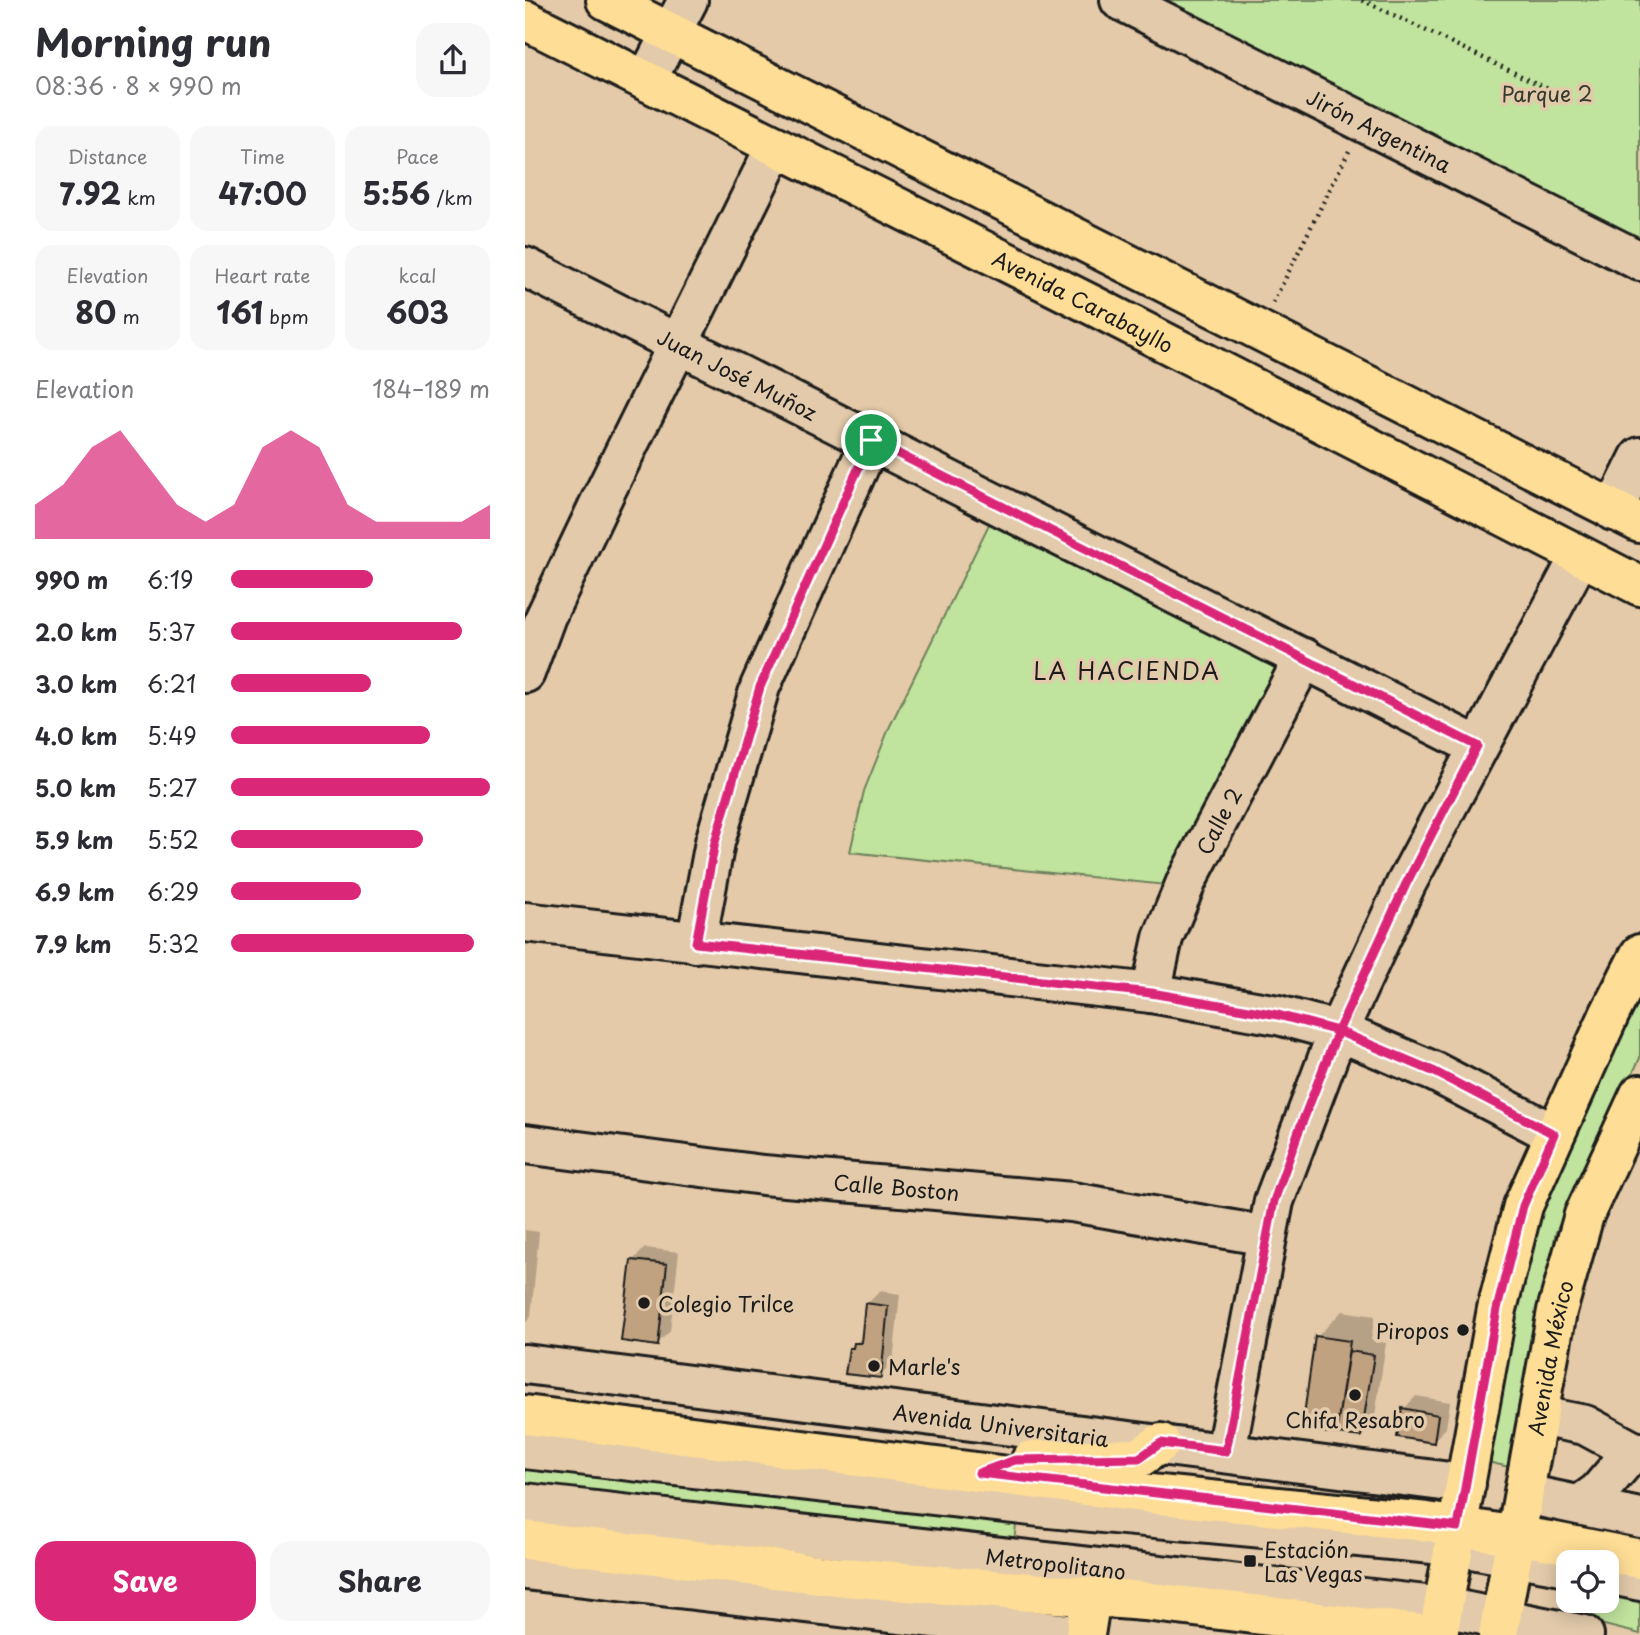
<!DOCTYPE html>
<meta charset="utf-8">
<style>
body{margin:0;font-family:"Playpen Sans",sans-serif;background:#f7f7f7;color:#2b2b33;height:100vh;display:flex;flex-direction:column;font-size:26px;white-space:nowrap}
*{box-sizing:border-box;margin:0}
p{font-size:23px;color:#7c7c81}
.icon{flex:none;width:38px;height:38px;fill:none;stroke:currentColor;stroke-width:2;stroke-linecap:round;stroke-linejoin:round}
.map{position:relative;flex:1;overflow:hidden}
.sheet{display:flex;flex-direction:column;background:#fff;width:525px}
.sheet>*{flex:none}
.buttons{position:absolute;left:1031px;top:1550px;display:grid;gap:14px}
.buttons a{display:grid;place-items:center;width:63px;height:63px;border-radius:14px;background:#fff;box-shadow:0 4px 18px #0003;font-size:35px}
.pin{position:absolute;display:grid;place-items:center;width:60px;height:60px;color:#fff;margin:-30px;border:4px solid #fff;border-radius:50%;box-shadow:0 2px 7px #0007}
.round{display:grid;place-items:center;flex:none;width:74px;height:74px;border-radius:21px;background:#f7f7f7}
.summary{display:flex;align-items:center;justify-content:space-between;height:119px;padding:0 35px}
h1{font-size:38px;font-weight:700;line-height:52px}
.metrics{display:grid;grid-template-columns:repeat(3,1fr);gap:10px;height:119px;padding:7px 35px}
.metrics div{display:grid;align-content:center;border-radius:18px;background:#f7f7f7;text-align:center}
.metrics b{font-size:30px;font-weight:700}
.metrics small{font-size:19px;font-weight:400}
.metrics p{font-size:19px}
.chart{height:196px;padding:14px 35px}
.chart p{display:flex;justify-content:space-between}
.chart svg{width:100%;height:126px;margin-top:7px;fill:#db2777;opacity:.7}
.button{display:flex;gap:14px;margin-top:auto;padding:14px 35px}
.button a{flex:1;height:80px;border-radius:21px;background:#db2777;color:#fff;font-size:28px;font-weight:700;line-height:80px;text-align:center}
.button a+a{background:#f7f7f7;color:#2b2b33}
ul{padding:0 35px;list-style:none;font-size:23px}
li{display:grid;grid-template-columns:112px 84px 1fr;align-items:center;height:52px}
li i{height:18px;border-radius:9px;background:#db2777}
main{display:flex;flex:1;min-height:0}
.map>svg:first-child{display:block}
.green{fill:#c0e39d;stroke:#6e805c;stroke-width:2}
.shadow{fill:#0003}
.building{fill:#c0a281;stroke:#1c1c1c;stroke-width:2}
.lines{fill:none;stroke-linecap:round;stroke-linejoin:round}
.minor-casing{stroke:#1c1c1c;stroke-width:44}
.major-casing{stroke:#1c1c1c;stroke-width:44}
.path{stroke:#1c1c1c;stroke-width:4.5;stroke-dasharray:2 5;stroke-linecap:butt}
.minor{stroke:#e2caaa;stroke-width:38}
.major{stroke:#fedd96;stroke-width:38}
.route-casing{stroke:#fff;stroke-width:14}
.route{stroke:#db2777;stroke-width:9}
.poi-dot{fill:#1c1c1c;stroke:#e2caaa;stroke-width:2.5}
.labels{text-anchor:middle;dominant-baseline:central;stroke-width:7;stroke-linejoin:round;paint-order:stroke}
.park-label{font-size:21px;fill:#353a2f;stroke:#e2caaa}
.street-label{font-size:21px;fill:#1c1c1c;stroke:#e2caaa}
.poi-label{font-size:21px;fill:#1c1c1c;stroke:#e2caaa;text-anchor:start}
.neighbourhood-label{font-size:23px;letter-spacing:2px;fill:#1c1c1c;stroke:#e2caaa}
</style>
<main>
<section class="sheet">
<div class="summary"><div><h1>Morning run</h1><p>08:36 · 8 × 990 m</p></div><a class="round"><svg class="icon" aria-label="share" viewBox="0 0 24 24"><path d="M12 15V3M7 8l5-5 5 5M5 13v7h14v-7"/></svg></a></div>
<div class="metrics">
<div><p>Distance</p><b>7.92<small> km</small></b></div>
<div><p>Time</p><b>47:00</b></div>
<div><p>Pace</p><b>5:56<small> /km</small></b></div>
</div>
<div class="metrics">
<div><p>Elevation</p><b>80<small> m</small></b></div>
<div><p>Heart rate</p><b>161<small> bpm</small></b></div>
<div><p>kcal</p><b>603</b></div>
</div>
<div class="chart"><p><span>Elevation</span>184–189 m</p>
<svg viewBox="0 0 160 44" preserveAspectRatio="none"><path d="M0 44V32L10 25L20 12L30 6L40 19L50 32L60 38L70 32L80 12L90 6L100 12L110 32L120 38L130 38L140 38L150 38L160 32V44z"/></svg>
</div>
<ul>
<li><b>990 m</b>6:19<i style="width:55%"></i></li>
<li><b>2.0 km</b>5:37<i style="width:89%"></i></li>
<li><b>3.0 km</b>6:21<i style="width:54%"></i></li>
<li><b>4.0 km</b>5:49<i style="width:77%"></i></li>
<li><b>5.0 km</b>5:27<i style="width:100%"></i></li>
<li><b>5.9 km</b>5:52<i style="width:74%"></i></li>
<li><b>6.9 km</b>6:29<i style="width:50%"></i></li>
<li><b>7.9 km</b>5:32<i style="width:94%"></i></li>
</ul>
<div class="button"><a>Save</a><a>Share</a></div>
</section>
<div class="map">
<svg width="1115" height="1635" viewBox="0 0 1115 1635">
<rect width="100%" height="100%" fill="#e4caa8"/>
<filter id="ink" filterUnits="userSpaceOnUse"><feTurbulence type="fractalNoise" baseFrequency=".0143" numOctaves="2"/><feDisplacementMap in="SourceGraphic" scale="14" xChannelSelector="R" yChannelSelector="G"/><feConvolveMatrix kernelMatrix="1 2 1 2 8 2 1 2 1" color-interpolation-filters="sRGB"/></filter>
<g filter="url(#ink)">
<path class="green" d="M627,0H1115V244Z
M468,516L761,664L641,885L325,852L339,791L365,726Z
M1115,999V1058L1031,1232L984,1467L958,1461L1006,1226Z
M0,1454L493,1509L488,1549L0,1495Z
M1043,1585V1601H1082V1588L1115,1594V1634L1039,1615Z"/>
<path class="shadow" d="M0,1230L14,1232L6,1317L0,1323Z
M120,1248L154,1252L145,1331L132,1344L107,1261Z
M355,1291L375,1294L368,1363L355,1376L325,1349L338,1336L342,1304Z
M817,1311L850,1316L846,1340L861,1343L849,1423L836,1436L778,1428L792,1337Z
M891,1396L925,1402L921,1428L908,1441L879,1409Z"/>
<path class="building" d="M106,1260L142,1264L133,1346L96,1341Z
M340,1303L363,1306L356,1378L320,1374L324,1348H328L329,1343H336Z
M790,1336L825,1341L811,1434L777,1429Z
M824,1351L849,1355L836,1437L811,1434Z
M877,1408L913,1415L909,1443L872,1437Z"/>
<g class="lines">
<g class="minor-casing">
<g id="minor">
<path id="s1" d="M595,0L1115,261"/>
<path d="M121,81L163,0"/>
<path id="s2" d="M0,267L952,746"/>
<path d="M1088,511L1115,457"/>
<path d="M0,673L21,616L80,492L251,146"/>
<path d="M0,922L626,993L753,1015L813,1031L910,1072L1029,1134"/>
<path d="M171,943L190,842L235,687L346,440"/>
<path id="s3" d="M626,993L638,938L662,880L779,658"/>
<path id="s4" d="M0,1144L238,1175L547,1202L742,1236"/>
<path id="s5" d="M0,1364L941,1484"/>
<path d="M1014,1416L1060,1425L1108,1451"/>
<path d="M0,1449L524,1508L929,1546L1043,1566"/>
<path d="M701,1451L749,1201L813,1031L881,884L1055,556"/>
<path d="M1000,1494L1115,1518"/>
<path id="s6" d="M0,1503L918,1607L1059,1635"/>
<path d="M1055,1505L1073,1492L1108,1451L1115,1452"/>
<path d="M0,1570L553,1635"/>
<path d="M1082,1574L1115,1581"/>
</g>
</g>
<g class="major-casing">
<g id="major">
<path d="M81,0L1115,523"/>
<path id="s7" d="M0,20L573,308L1115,586"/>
<path d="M0,1415L625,1494L902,1522L1025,1541L1115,1559"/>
<path d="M506,1460L614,1458L636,1443"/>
<path d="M0,1540L319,1577L619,1601L905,1635"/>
<path d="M560,1635L566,1597"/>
<path d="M913,1635L972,1309L998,1206L1085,1013L1115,954"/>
<path id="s8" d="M973,1635L1032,1311L1059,1215L1115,1094"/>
</g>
</g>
<path class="path" d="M837,0L1044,99
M748,303L824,151"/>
<use href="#minor" class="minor"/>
<use href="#major" class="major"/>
</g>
</g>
<g class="lines" filter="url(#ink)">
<g class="route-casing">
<path id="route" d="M346,440L952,746L881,884L813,1031L773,1133L749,1201L701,1451L636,1443L614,1458L490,1460L454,1473L933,1527L972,1309L998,1206L1029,1134L910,1072L813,1031L753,1015L626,993L171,943L190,842L235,687L346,440"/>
</g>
<use href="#route" class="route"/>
</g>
<g class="poi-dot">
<circle cx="119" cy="1303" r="7"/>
<circle cx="938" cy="1330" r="7"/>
<circle cx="349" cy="1366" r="7"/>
<circle cx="830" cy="1395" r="7"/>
<rect x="718" y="1554" width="14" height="14" rx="3.5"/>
</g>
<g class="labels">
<g class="park-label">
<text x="1022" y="93">Parque 2</text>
</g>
<g class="street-label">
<text stroke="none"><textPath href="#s1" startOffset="290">Jirón Argentina</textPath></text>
<text stroke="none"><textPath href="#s7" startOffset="625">Avenida Carabayllo</textPath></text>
<text stroke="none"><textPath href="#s2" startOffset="238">Juan José Muñoz</textPath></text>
<text stroke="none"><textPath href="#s3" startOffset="186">Calle 2</textPath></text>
<text stroke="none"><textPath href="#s4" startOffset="374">Calle Boston</textPath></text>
<text stroke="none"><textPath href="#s8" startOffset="282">Avenida México</textPath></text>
<text stroke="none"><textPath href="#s5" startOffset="480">Avenida Universitaria</textPath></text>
<text stroke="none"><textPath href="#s6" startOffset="534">Metropolitano</textPath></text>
</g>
<g class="poi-label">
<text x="133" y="1303">Colegio Trilce</text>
<text x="924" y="1330" text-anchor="end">Piropos</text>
<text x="363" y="1366">Marle's</text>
<text x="830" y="1419" text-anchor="middle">Chifa Resabro</text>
<text x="739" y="1549">Estación<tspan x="739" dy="24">Las Vegas</tspan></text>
</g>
<g class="neighbourhood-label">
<text x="602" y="670">LA HACIENDA</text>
</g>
</g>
</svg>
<div class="buttons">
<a><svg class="icon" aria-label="locate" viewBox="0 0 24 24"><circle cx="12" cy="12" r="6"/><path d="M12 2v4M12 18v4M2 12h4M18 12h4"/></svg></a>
</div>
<div class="pin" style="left:346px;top:440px;background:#1e9e55"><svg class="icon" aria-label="arrive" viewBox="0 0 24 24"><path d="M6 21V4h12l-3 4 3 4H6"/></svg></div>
</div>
</main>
